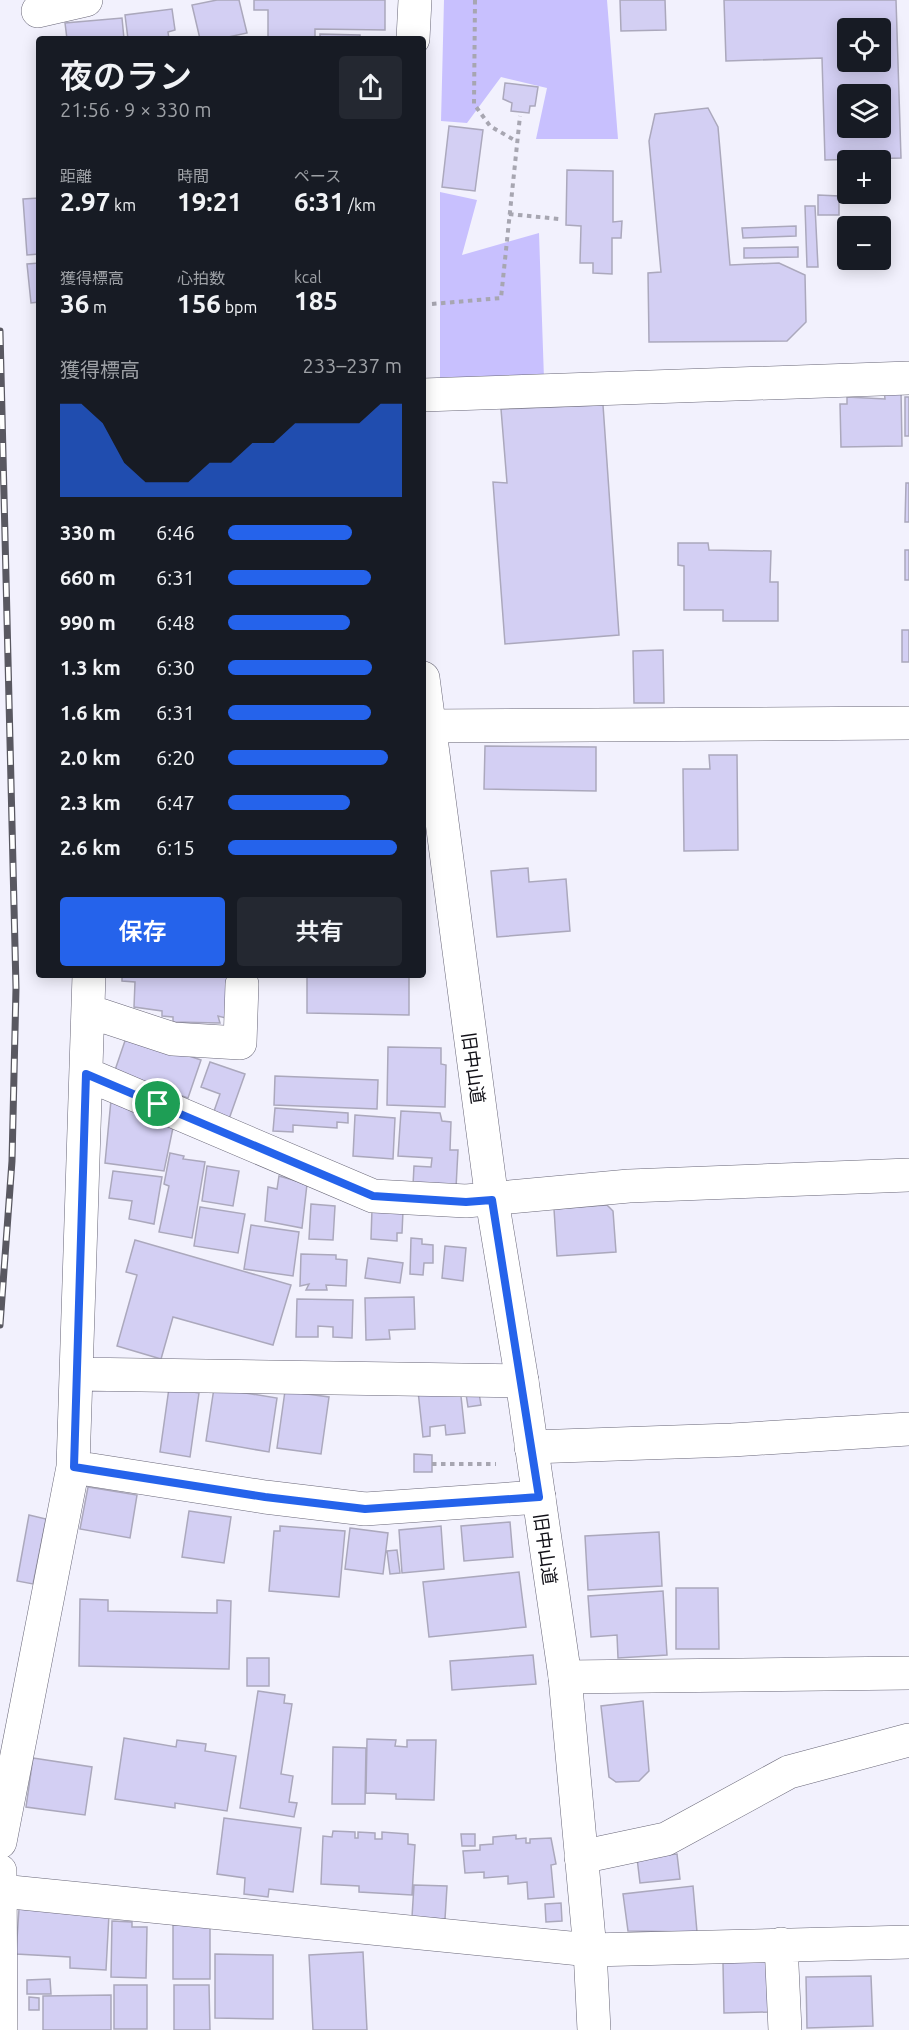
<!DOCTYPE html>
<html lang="ja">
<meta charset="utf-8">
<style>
body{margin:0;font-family:Ubuntu,"Noto Sans JP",sans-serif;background:#242831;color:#f1f3f6;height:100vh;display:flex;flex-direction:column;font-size:22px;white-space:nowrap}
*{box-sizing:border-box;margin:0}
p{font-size:20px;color:#9ea1a6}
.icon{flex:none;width:33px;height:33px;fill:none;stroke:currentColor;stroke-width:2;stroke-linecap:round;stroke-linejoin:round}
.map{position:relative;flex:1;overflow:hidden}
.sheet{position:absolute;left:36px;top:36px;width:390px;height:942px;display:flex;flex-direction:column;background:#171b24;border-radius:6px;box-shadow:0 3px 15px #0003}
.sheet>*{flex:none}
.tools{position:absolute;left:837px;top:18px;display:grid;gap:12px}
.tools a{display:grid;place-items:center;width:54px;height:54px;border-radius:6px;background:#171b24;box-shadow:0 3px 15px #0003;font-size:30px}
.pin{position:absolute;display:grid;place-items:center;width:51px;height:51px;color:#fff;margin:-26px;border:3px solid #fff;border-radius:50%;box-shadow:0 2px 6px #0007}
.round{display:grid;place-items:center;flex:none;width:63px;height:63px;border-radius:6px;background:#242831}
.overview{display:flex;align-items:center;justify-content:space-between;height:102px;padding:0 24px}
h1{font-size:33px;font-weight:600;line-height:45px}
.figures{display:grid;grid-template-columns:repeat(3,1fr);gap:9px;height:102px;padding:6px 24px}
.figures div{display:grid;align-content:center}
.figures b{font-size:26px;font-weight:600}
.figures small{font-size:16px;font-weight:400}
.figures p{font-size:16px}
.chart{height:168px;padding:12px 24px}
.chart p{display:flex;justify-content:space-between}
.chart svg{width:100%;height:108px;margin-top:6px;fill:#2563eb;opacity:.7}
.cta{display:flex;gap:12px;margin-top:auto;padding:12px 24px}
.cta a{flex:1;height:69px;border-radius:6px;background:#2563eb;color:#fff;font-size:24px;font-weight:600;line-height:69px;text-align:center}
.cta a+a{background:#242831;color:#f1f3f6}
ul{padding:0 24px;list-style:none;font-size:20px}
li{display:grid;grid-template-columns:96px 72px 1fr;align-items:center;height:45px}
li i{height:15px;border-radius:8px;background:#2563eb}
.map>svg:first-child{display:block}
.green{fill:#c8c0fe}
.building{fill:#d3cff3;stroke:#aba8bc;stroke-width:1.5;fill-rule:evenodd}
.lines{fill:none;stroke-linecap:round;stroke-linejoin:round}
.minor-casing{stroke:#696778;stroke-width:34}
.major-casing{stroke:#696778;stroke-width:34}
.path{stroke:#a7a6b1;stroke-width:4;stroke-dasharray:4.5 4.5;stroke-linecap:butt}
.minor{stroke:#fff;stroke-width:33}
.major{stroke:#fff;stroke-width:33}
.rail-casing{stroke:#595861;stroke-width:7}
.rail{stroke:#fff;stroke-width:4.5;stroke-dasharray:14;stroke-linecap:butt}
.route-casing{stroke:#fff;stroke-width:12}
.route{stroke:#2563eb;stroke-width:8}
.labels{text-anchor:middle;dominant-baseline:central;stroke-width:4.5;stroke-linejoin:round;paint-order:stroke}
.street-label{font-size:18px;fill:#111017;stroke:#fff}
</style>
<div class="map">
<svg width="909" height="2030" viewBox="0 0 909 2030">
<rect width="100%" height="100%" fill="#f2f1fd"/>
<path class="green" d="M444,0H607L618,139H536L547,88L501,77L467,123L441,121Z
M440,192L477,200L462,255L539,233L544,379L440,383Z"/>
<path class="building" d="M217,0H239L247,33L219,39H200L192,5Z
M254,0H385V30L315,29V39H268V10H254Z
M620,0H665L666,30L621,31Z
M724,0H896L901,158L825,160L822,58L726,61ZM848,28H880V62H848ZM848,94H880V128H848Z
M172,9L175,30L168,32L169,39H128L125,15Z
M122,18L124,39H67L65,23Z
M320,34L360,35V39H320Z
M505,83L538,87L535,106H530L529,113L511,111L512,103L503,99Z
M708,108L718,127L730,265L779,263L805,275L806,322L787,341L649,342L648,273L661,272L649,141L655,114Z
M449,126L483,130L475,191L442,187Z
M567,170L613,171V222L622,221L621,238H612V274L593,273V263H580L581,226L566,225Z
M818,195L839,196V215H818Z
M39,198V254L27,255L23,199Z
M805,206H815L818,267H807Z
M796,226V236L743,238L742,228Z
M798,247V257L744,258V248Z
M39,263V302L31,303L27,264Z
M884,390H901L902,446L841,447L840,404H847V397L885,399Z
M905,397H909V436H905Z
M603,405L619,635L505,644L493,482L507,483L501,409Z
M906,483H909V522H905Z
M678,543H708L709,550L771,551L770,582H778V621H723V610H684V566L678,565Z
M905,550H909V580H905Z
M902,630H909V662H902Z
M663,650L664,703H634L633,651Z
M485,746L596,747V791L484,789Z
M709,755H737L738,850L684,851L683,769H710Z
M528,868L529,882L566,879L570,931L497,937L491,871Z
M122,975H231L230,1019L218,1016L220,1023L173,1022V1017L162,1016V1011L134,1007L135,982L122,981Z
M307,975H409V1015L307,1013Z
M127,1035L201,1060L188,1098L114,1073Z
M388,1047L441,1048V1064L446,1065L445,1107L387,1105Z
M210,1062L245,1074L229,1119L213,1114L220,1094L201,1087Z
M275,1076L378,1080L377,1109L274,1105Z
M111,1100L175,1118L164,1171L105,1163Z
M275,1108L348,1113V1123L337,1122V1128L293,1125V1132L273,1131Z
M401,1111L440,1113L442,1121L451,1122L450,1150H458L456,1188L413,1185L414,1166L431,1167L432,1158L398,1156Z
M355,1115L395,1118L393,1159L353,1156Z
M170,1153L184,1156L183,1159L205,1162L192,1238L159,1232L169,1186L164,1184Z
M207,1166L239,1171L233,1206L202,1201Z
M113,1171L162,1177L154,1224L129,1219L132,1201L109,1198Z
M279,1176L307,1184L302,1228L265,1221L268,1187L277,1189Z
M311,1204L335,1206L333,1240L309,1239Z
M607,1205L613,1211L616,1252L557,1256L554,1209Z
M200,1207L245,1214L238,1253L194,1246Z
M372,1209L403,1211L402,1233H397V1241L371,1239Z
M251,1225L299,1232L293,1276L244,1269Z
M411,1238L422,1239V1244L433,1245V1263H424L423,1275L410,1274Z
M135,1240L291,1285L273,1345L173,1317L161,1359L117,1346L137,1275L126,1272Z
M445,1246L466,1248L463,1281L442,1278Z
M301,1254L336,1255V1259L347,1260L346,1286L326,1285L327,1290H306L309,1284L300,1286Z
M368,1258L403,1263L400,1283L365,1278Z
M414,1297L415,1329L389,1330L390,1339L366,1340L365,1298Z
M297,1299L353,1300L352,1338L333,1337V1327L318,1326V1337H296Z
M460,1387L465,1433L446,1435L445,1425L430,1427V1436L423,1437L418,1391Z
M169,1388L199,1393L190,1457L160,1452Z
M214,1388L277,1398L269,1452L206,1441Z
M285,1391L329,1397L321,1454L277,1448Z
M479,1393L481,1405L468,1407L466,1394Z
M414,1454L432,1455V1472H414Z
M88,1487L137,1495L130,1538L80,1529Z
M189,1511L231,1517L224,1563L182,1557Z
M29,1515L46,1519L33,1584L17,1581Z
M510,1522L513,1557L464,1561L461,1526Z
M280,1526L345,1531L339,1597L269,1591L274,1531H280Z
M441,1526L444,1569L402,1573L399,1530Z
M350,1528L388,1533L383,1574L345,1569Z
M659,1532L662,1586L588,1590L585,1536Z
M397,1550L400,1573L390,1574L387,1551Z
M519,1572L526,1627L429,1637L423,1582Z
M676,1588H718L719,1649H676Z
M663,1591L667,1655L618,1658L617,1635L591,1637L588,1596Z
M80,1599L108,1600V1611L217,1613V1600L231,1601L229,1669L79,1666Z
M533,1655L536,1684L452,1690L450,1661Z
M247,1658H269V1686H247Z
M258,1691L285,1695L284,1703L292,1704L281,1774L293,1776L289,1802L297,1803L294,1817L240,1808Z
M643,1701L649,1771L639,1781L616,1782L609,1777L601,1706Z
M124,1738L176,1747L177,1740L206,1744L205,1751L236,1756L227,1811L175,1803V1808L115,1799Z
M367,1739L396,1740L395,1746L407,1747V1740H436L434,1800L396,1799V1794L366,1793Z
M333,1747L366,1748L365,1804H332Z
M33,1758L92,1767L85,1815L26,1807Z
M224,1818L301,1828L293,1892L269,1889L268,1897L244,1894L245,1878L217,1874Z
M333,1831L355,1832V1838H358V1832L375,1833V1839H382V1832L408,1834V1844L415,1845L412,1895L359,1892V1886L321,1884L323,1836L332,1837Z
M461,1834H475V1846H462Z
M516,1835V1839L526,1838V1843H530V1839L551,1838L556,1864L551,1865L554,1897L528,1899L527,1882L508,1884V1876L484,1878V1872L465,1873L463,1851L480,1850V1845L493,1844V1837Z
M677,1854L680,1879L640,1883L637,1858Z
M414,1885L447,1886L445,1919L412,1917Z
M693,1886L697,1932L628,1931L623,1894Z
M561,1903L562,1921L546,1922L545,1904Z
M19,1909L109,1914L106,1970L70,1968V1957L16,1954Z
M112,1921L132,1922V1927H147L146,1978L111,1977Z
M210,1924V1979H173V1925Z
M363,1952L367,2030H313L309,1955Z
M215,1954L273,1955V2019L215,2018Z
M767,1961L769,2012L724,2013L723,1963Z
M871,1976L873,2026L807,2028L806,1977Z
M50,1979L51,1994H27V1980Z
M114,1985H147V2029H114Z
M174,1985H209L210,2030H174Z
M111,1995V2030H43V1996Z
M29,1997L39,1998V2010H29Z"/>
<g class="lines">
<g class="minor-casing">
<path id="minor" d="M38,11L86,0
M423,395L909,378
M423,726L909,723
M88,1011L173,1039L240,1043L242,984
M86,1074L373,1196L466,1201L629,1186L909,1175
M76,1374L522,1381
M531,1447L732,1440L909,1429
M73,1467L265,1497L365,1509L539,1497
M565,1677L909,1673
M0,1842L73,1467L89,975
M581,1857L666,1839L789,1772L909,1740
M0,1871L1,2030
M1,1891L590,1950L909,1942
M781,1944L785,2030"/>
</g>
<g class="major-casing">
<path id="major" d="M413,39L415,0
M423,678L492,1200L522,1381L565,1677L590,1950L594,2030"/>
</g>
<path class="path" d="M475,0L474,104L490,126L516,141
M509,214L559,219
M432,304L501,298L520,116
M432,1464H496"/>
<use href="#minor" class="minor"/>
<use href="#major" class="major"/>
<g class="rail-casing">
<path id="rail" d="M0,331L16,988L12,1161L0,1325"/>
</g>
<use href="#rail" class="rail"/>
</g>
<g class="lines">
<g class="route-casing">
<path id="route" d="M86,1074L373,1196L466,1202L492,1200L539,1497L365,1509L265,1497L74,1467Z"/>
</g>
<use href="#route" class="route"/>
</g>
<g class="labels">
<g class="street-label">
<text transform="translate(474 1068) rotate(82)">旧中山道</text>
<text transform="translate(546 1549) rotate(82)">旧中山道</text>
</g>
</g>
</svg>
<div class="tools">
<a><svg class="icon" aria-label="locate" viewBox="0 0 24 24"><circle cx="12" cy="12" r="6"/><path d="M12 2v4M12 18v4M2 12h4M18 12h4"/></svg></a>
<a><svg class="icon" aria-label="layers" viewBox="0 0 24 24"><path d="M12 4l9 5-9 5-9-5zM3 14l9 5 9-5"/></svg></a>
<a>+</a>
<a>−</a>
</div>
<div class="pin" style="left:158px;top:1104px;background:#1e9e55"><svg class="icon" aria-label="arrive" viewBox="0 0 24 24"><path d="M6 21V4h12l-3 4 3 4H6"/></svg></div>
<section class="sheet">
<div class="overview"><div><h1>夜のラン</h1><p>21:56 · 9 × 330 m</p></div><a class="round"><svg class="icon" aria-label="share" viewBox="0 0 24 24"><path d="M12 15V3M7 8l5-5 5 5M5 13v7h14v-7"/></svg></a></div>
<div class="figures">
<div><p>距離</p><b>2.97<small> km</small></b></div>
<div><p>時間</p><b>19:21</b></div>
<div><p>ペース</p><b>6:31<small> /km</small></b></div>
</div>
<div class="figures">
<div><p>獲得標高</p><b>36<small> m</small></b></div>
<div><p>心拍数</p><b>156<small> bpm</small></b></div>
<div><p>kcal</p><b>185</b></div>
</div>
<div class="chart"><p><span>獲得標高</span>233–237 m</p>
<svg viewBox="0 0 160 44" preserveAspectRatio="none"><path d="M0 44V6L10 6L20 14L30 30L40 38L50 38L60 38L70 30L80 30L90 22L100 22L110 14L120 14L130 14L140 14L150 6L160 6V44z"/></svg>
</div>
<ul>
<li><b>330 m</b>6:46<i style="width:71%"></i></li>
<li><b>660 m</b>6:31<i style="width:82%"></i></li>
<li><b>990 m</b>6:48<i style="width:70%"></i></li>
<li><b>1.3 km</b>6:30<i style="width:83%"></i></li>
<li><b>1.6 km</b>6:31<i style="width:82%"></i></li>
<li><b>2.0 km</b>6:20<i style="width:92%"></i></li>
<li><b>2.3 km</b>6:47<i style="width:70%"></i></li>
<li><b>2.6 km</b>6:15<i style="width:97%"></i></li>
</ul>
<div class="cta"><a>保存</a><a>共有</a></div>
</section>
</div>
